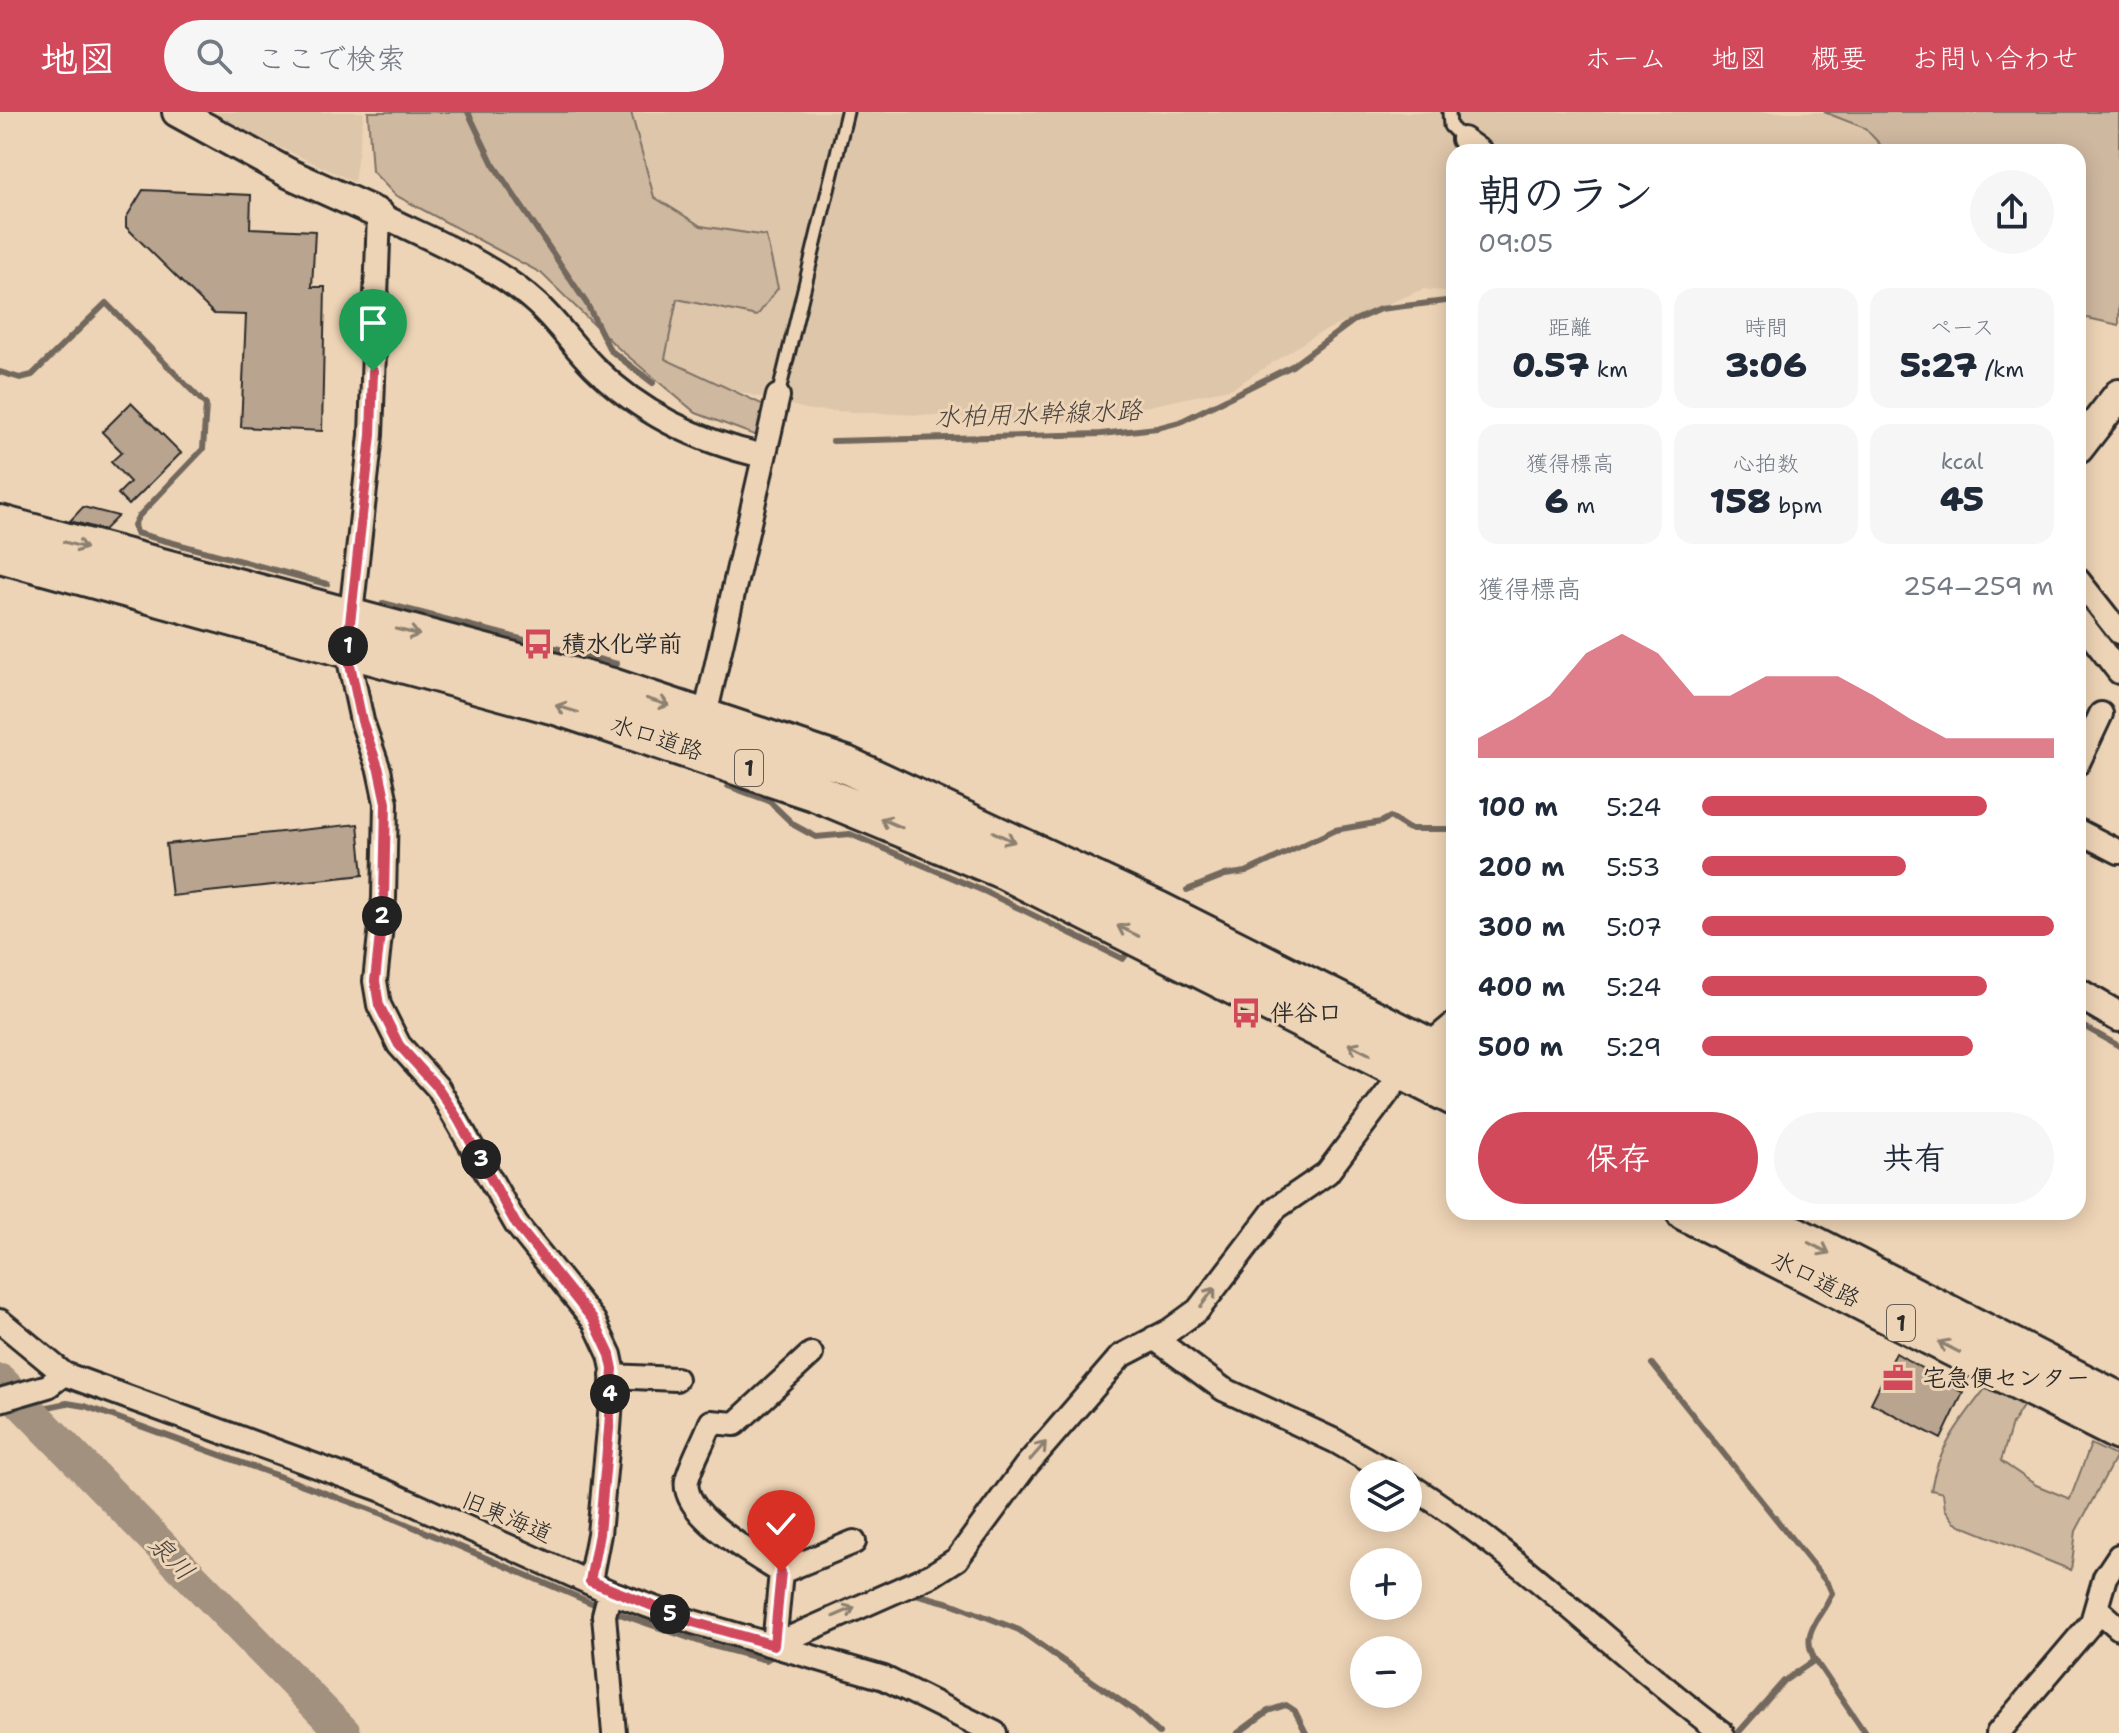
<!DOCTYPE html>
<html lang="ja">
<meta charset="utf-8">
<style>
body{margin:0;font-family:"Shantell Sans","Klee One",sans-serif;background:#f6f6f7;color:#1f2937;height:100vh;display:flex;flex-direction:column;font-size:30px;white-space:nowrap}
*{box-sizing:border-box;margin:0}
p{font-size:26px;color:#747a83}
.icon{flex:none;width:44px;height:44px;fill:none;stroke:currentColor;stroke-width:2;stroke-linecap:round;stroke-linejoin:round}
.map{position:relative;flex:1;overflow:hidden}
.panel{position:absolute;left:1446px;top:32px;width:640px;height:1076px;display:flex;flex-direction:column;background:#fff;border-radius:24px;box-shadow:0 4px 20px #0003}
.panel>*{flex:none}
.fabs{position:absolute;left:1350px;top:1348px;display:grid;gap:16px}
.fabs a{display:grid;place-items:center;width:72px;height:72px;border-radius:50%;background:#fff;box-shadow:0 4px 20px #0003;font-size:40px}
.pin{position:absolute;display:grid;place-items:center;width:68px;height:68px;color:#fff;margin:-82px -34px;border-radius:50% 50% 50% 0;rotate:-45deg;box-shadow:0 0 8px #0007}
.pin .icon{rotate:45deg}
.km{position:absolute;width:40px;height:40px;margin:-20px;border-radius:50%;background:#222;color:#fff;font-size:22px;line-height:40px;text-align:center}
.round{display:grid;place-items:center;flex:none;width:84px;height:84px;border-radius:42px;background:#f6f6f7}
.overview{display:flex;align-items:center;justify-content:space-between;height:136px;padding:0 32px}
h1{font-size:44px;font-weight:800;line-height:60px}
.metrics{display:grid;grid-template-columns:repeat(3,1fr);gap:12px;height:136px;padding:8px 32px}
.metrics div{display:grid;align-content:center;border-radius:20px;background:#f6f6f7;text-align:center}
.metrics b{font-size:34px;font-weight:800}
.metrics small{font-size:22px;font-weight:400}
.metrics p{font-size:22px}
.chart{height:224px;padding:16px 32px}
.chart p{display:flex;justify-content:space-between}
.chart svg{width:100%;height:144px;margin-top:8px;fill:#d1495b;opacity:.7}
.primary-button{display:flex;gap:16px;margin-top:auto;padding:16px 32px}
.primary-button a{flex:1;height:92px;border-radius:48px;background:#d1495b;color:#fff;font-size:32px;font-weight:800;line-height:92px;text-align:center}
.primary-button a+a{background:#f6f6f7;color:#1f2937}
ul{padding:0 32px;list-style:none;font-size:26px}
li{display:grid;grid-template-columns:128px 96px 1fr;align-items:center;height:60px}
li i{height:20px;border-radius:10px;background:#d1495b}
header{display:flex;align-items:center;gap:48px;box-sizing:border-box;height:112px;padding:0 40px;background:#d1495b;color:#fff}
header strong{font-size:38px}
nav{display:flex;gap:44px;margin-inline-start:auto;font-size:28px}
.search{width:560px;height:72px;background:#f6f6f7;display:flex;align-items:center;gap:20px;box-sizing:border-box;padding:0 28px;border-radius:44px;color:#747a83;font-size:30px}
.map>svg:first-child{display:block}
.built{fill:#dec6aa}
.green{fill:#cfb8a0;stroke:#7d7266;stroke-width:2}
.lines{fill:none;stroke-linecap:round;stroke-linejoin:round}
.stream{stroke:#72685d;stroke-width:6}
.river{stroke:#a2917f;stroke-width:34}
.building{fill:#b8a48f;stroke:#2b2b2b;stroke-width:2}
.service-casing{stroke:#2b2b2b;stroke-width:17}
.minor-casing{stroke:#2b2b2b;stroke-width:28}
.tertiary-casing{stroke:#2b2b2b;stroke-width:34}
.secondary-casing{stroke:#2b2b2b;stroke-width:36}
.trunk-casing{stroke:#2b2b2b;stroke-width:42}
.service{stroke:#eed4b6;stroke-width:11}
.minor{stroke:#eed4b6;stroke-width:22}
.tertiary{stroke:#eed4b6;stroke-width:28}
.secondary{stroke:#eed4b6;stroke-width:30}
.trunk{stroke:#eed4b6;stroke-width:36}
.oneway{stroke:#8c8070}
.route-casing{stroke:#fff;stroke-width:16}
.route{stroke:#d1495b;stroke-width:10}
.labels{text-anchor:middle;dominant-baseline:central;stroke-width:6;stroke-linejoin:round;paint-order:stroke}
.shield{fill:#eed4b6;stroke:#665e55;stroke-width:2}
.shield-label{font-size:22px;font-weight:bold;fill:#2b2b2b}
.poi-label{font-size:24px;font-weight:bold;fill:#2b2b2b;stroke:#eed4b6;text-anchor:start}
.street-label{font-size:24px;fill:#2b2b2b;stroke:#eed4b6}
.water-label{font-size:26px;font-style:italic;fill:#494440;stroke:#eed4b6}
</style>
<header>
<strong>地図</strong>
<div class="search"><svg class="icon" aria-label="search" viewBox="0 0 24 24"><circle cx="10" cy="10" r="6"/><path d="M15 15l6 6"/></svg>ここで検索</div>
<nav><a>ホーム</a><a>地図</a><a>概要</a><a>お問い合わせ</a></nav>
</header>
<div class="map">
<svg width="2119" height="1621" viewBox="0 0 2119 1621">
<rect width="100%" height="100%" fill="#eed4b6"/>
<filter id="ink" filterUnits="userSpaceOnUse"><feTurbulence type="fractalNoise" baseFrequency=".0125" numOctaves="2"/><feDisplacementMap in="SourceGraphic" scale="16" xChannelSelector="R" yChannelSelector="G"/><feConvolveMatrix kernelMatrix="1 2 1 2 8 2 1 2 1" color-interpolation-filters="sRGB"/></filter>
<g filter="url(#ink)">
<path class="built" d="M207,0H364L354,70L215,5Z
M618,0H1898L1897,40H1454V180L1423,177L1317,222L1233,276L1075,310L810,298L662,260Z"/>
<path class="green" d="M368,0H631L654,85L701,114L766,124L778,176L757,204L677,187L665,247L764,293L785,311L776,331L696,301L617,235L541,161L395,83L372,59Z
M1824,0H2119V213L2078,204V40H1887L1865,16Z
M1985,1277L2005,1283L2023,1294L2012,1312L2001,1349L2036,1373L2070,1387L2091,1332L2116,1344L2076,1419L2071,1458L1955,1411L1945,1397L1943,1381L1931,1378C1937,1338 1961,1308 1985,1277Z"/>
<g class="lines">
<path class="stream" d="M468,0L493,52L587,192L610,238L653,271
M0,260L20,266L32,263L106,191L206,293L203,337L138,405L134,413L136,421L327,472
M833,329L1101,322L1157,316L1180,310L1292,254L1353,209L1380,197L1454,188
M383,491L617,552
M728,674L769,689L794,713L816,725L850,722L986,780L1123,847L1126,843
M1187,778L1225,763L1246,760L1335,718L1381,710L1390,705L1409,717H1454
M2078,911L2119,934
M1652,1252L1828,1472L1832,1481C1821,1507 1799,1519 1815,1548
M28,1299L67,1291L85,1294L383,1402L601,1495
M912,1481L953,1492L1019,1518L1135,1599L1159,1621
M611,1499L709,1533L766,1548L778,1541
M1238,1621L1268,1599L1286,1593L1295,1599L1306,1621
M1738,1621L1784,1569L1815,1548L1865,1621"/>
<path class="river" d="M0,1269L344,1621"/>
</g>
<path class="building" d="M143,78L251,83L250,116L315,119L312,175H325L322,319L241,315L246,203L214,202L126,115V106Z
M131,291L181,341L129,393L118,382L130,370L111,350L122,340L102,320Z
M83,395L118,404L104,418L70,409Z
M358,712L363,763L172,784L166,732Z
M1896,1241L1963,1281L1941,1327L1871,1291Z"/>
<g class="lines">
<g class="service-casing">
<path id="service" d="M1449,0L1450,14L1463,27
M778,284L847,0"/>
</g>
<g class="minor-casing">
<path id="minor" d="M1463,27L1481,40
M2078,468L2119,520
M2078,507L2119,560
M702,617L778,284
M2078,651L2101,602
M2078,719L2119,740
M0,1209L64,1262L385,1379L610,1480L693,1510L884,1566L995,1621
M1154,1226L1223,1277L1335,1329L1392,1362
M612,1264L676,1267
M0,1288L48,1274L64,1262
M1408,1372C1522,1444 1615,1540 1722,1621
M781,1460L854,1430
M590,1469L599,1422L609,1317L613,1257L610,1243L594,1209L516,1112L438,976L399,933L379,893L375,869L384,786L386,691L379,658L362,609L347,538L371,323L379,102C431,128 494,152 537,192C558,211 574,235 594,255C641,302 700,330 764,344
M610,1480L604,1503L614,1621
M2101,1500L2119,1516
M774,1533L932,1463L957,1447L1025,1355L1121,1244L1169,1219L1198,1198L1276,1096L1327,1061L1404,959
M774,1533L781,1460C756,1444 680,1402 687,1368C692,1349 704,1329 711,1310L735,1312L811,1242
M1998,1621L2092,1510L2105,1465L2119,1444"/>
</g>
<g class="tertiary-casing">
<path id="tertiary" d="M177,0L290,62L379,102
M2078,881L2119,905"/>
</g>
<g class="secondary-casing">
<path id="secondary" d="M2078,336L2119,283
M1416,949L1454,917"/>
</g>
<g class="trunk-casing">
<path id="trunk" d="M0,412L612,575L846,653L1158,798L1454,947
M0,442L559,595L817,681L1003,758L1454,985
M1685,1100L2119,1320
M1750,1100L2119,1289"/>
</g>
<use href="#service" class="service"/>
<use href="#minor" class="minor"/>
<use href="#tertiary" class="tertiary"/>
<use href="#secondary" class="secondary"/>
<use href="#trunk" class="trunk"/>
</g>
<defs><path id="oneway-shaft" d="M-6 0H5M1.5-3L5.5 0L1.5 3" fill="none" stroke-width="1.6" stroke-linecap="round" stroke-linejoin="round" transform="scale(2)"/></defs>
<g class="oneway">
<use href="#oneway-shaft" transform="translate(75 433) rotate(16)"/>
<use href="#oneway-shaft" transform="translate(408 520) rotate(14)"/>
<use href="#oneway-shaft" transform="translate(658 590) rotate(17)"/>
<use href="#oneway-shaft" transform="translate(567 597) rotate(-163)"/>
<use href="#oneway-shaft" transform="translate(891 711) rotate(-157)"/>
<use href="#oneway-shaft" transform="translate(1004 725) rotate(25)"/>
<use href="#oneway-shaft" transform="translate(1128 819) rotate(-154)"/>
<use href="#oneway-shaft" transform="translate(1359 937) rotate(-153)"/>
<use href="#oneway-shaft" transform="translate(1819 1136) rotate(27)"/>
<use href="#oneway-shaft" transform="translate(1208 1185) rotate(-53)"/>
<use href="#oneway-shaft" transform="translate(1949 1235) rotate(-153)"/>
<use href="#oneway-shaft" transform="translate(1038 1339) rotate(-49)"/>
<use href="#oneway-shaft" transform="translate(844 1500) rotate(-23)"/>
</g>
</g>
<g class="lines" filter="url(#ink)">
<g class="route-casing">
<path id="route" d="M373,259L371,323L347,538L362,609L379,658L386,691L384,786L375,869L379,893L399,933L438,976L458,1007L516,1112L594,1209L610,1243L613,1257L609,1317L599,1422L590,1469L693,1510L774,1533L781,1460"/>
</g>
<use href="#route" class="route"/>
</g>
<defs>
<g id="bus-bare" transform="scale(2.4)"><path d="M-5-6H5V4H4V6H2V4H-2V6H-4V4H-5ZM-3.5-4V0h7V-4ZM-3.5 1.2v1.5H-2V1.2ZM2 1.2v1.5H3.5V1.2Z" fill="#d1495b" stroke="#eed4b6" stroke-width="2.5" paint-order="stroke"/></g>
<g id="office-bare" transform="scale(2.4)"><path d="M-6-3h4V-5.5h4V-3h4V5H-6ZM-1-4.5V-3h2v-1.5ZM-6 0V1H6V0Z" fill="#d1495b" stroke="#eed4b6" stroke-width="2.5" paint-order="stroke"/></g>
</defs>
<g fill-rule="evenodd">
<use href="#bus-bare" x="538" y="532"/>
<use href="#bus-bare" x="1246" y="901"/>
<use href="#office-bare" x="1898" y="1266"/>
</g>
<g class="labels">
<g class="shield">
<rect x="735" y="638" width="28" height="36" rx="6"/>
<rect x="1887" y="1193" width="28" height="36" rx="6"/>
</g>
<g class="shield-label">
<text x="749" y="656">1</text>
<text x="1901" y="1211">1</text>
</g>
<g class="poi-label">
<text x="562" y="532">積水化学前</text>
<text x="1270" y="901">伴谷口</text>
<text x="1922" y="1266">宅急便センター</text>
</g>
<g class="street-label">
<text transform="translate(657 626) rotate(18)">水口道路</text>
<text transform="translate(1816 1167) rotate(27)">水口道路</text>
<text transform="translate(507 1405) rotate(23)">旧東海道</text>
</g>
<g class="water-label">
<text transform="translate(1038 301) rotate(-2)">水柏用水幹線水路</text>
<text transform="translate(172 1445) rotate(46)">泉川</text>
</g>
</g>
</svg>
<div class="fabs">
<a><svg class="icon" aria-label="layers" viewBox="0 0 24 24"><path d="M12 4l9 5-9 5-9-5zM3 14l9 5 9-5"/></svg></a>
<a>+</a>
<a>−</a>
</div>
<div class="pin" style="left:373px;top:259px;background:#1e9e55"><svg class="icon" aria-label="arrive" viewBox="0 0 24 24"><path d="M6 21V4h12l-3 4 3 4H6"/></svg></div>
<div class="pin" style="left:781px;top:1460px;background:#d93025"><svg class="icon" aria-label="check" viewBox="0 0 24 24"><path d="M5 12l5 5 9-10"/></svg></div>
<b class="km" style="left:348px;top:534px">1</b>
<b class="km" style="left:382px;top:804px">2</b>
<b class="km" style="left:481px;top:1047px">3</b>
<b class="km" style="left:610px;top:1282px">4</b>
<b class="km" style="left:670px;top:1502px">5</b>
<section class="panel">
<div class="overview"><div><h1>朝のラン</h1><p>09:05</p></div><a class="round"><svg class="icon" aria-label="share" viewBox="0 0 24 24"><path d="M12 15V3M7 8l5-5 5 5M5 13v7h14v-7"/></svg></a></div>
<div class="metrics">
<div><p>距離</p><b>0.57<small> km</small></b></div>
<div><p>時間</p><b>3:06</b></div>
<div><p>ペース</p><b>5:27<small> /km</small></b></div>
</div>
<div class="metrics">
<div><p>獲得標高</p><b>6<small> m</small></b></div>
<div><p>心拍数</p><b>158<small> bpm</small></b></div>
<div><p>kcal</p><b>45</b></div>
</div>
<div class="chart"><p><span>獲得標高</span>254–259 m</p>
<svg viewBox="0 0 160 44" preserveAspectRatio="none"><path d="M0 44V38L10 32L20 25L30 12L40 6L50 12L60 25L70 25L80 19L90 19L100 19L110 25L120 32L130 38L140 38L150 38L160 38V44z"/></svg>
</div>
<ul>
<li><b>100 m</b>5:24<i style="width:81%"></i></li>
<li><b>200 m</b>5:53<i style="width:58%"></i></li>
<li><b>300 m</b>5:07<i style="width:100%"></i></li>
<li><b>400 m</b>5:24<i style="width:81%"></i></li>
<li><b>500 m</b>5:29<i style="width:77%"></i></li>
</ul>
<div class="primary-button"><a>保存</a><a>共有</a></div>
</section>
</div>
